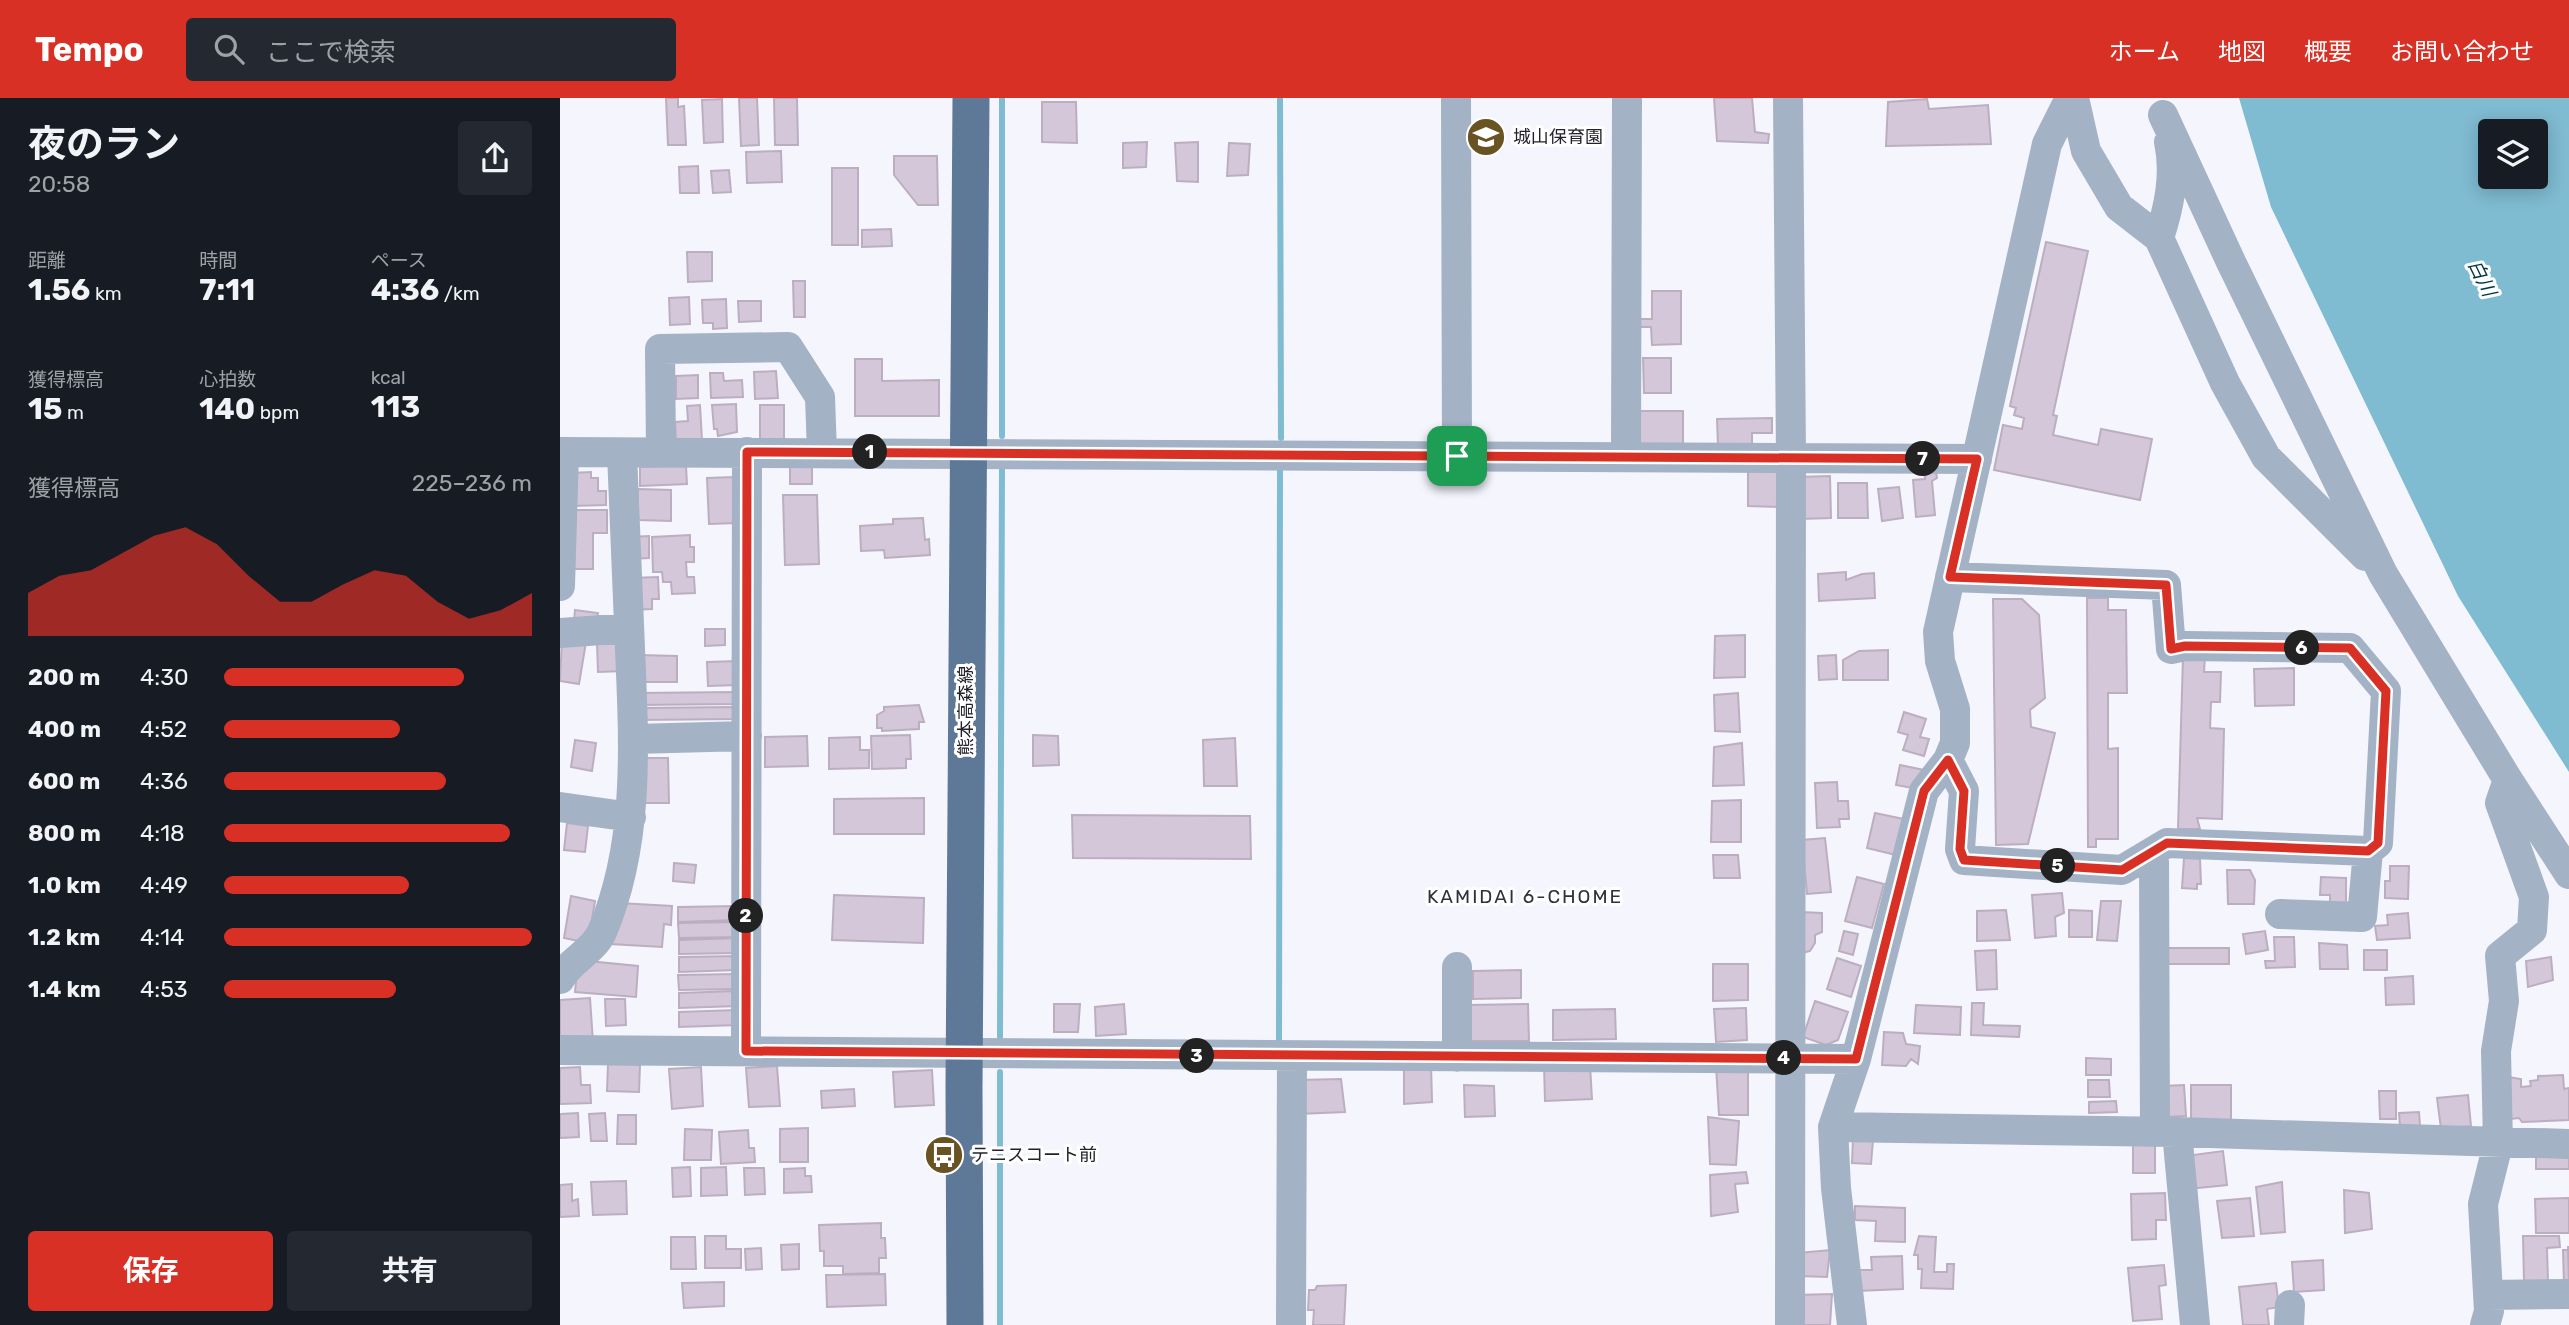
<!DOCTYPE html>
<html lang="ja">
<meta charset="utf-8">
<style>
body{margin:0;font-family:Rubik,"Noto Sans JP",sans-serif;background:#242831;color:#f1f3f6;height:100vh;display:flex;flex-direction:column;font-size:26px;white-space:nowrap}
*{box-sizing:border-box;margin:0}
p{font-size:23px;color:#9ea1a6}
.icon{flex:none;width:38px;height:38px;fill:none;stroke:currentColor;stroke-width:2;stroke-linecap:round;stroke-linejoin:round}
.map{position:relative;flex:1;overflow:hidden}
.panel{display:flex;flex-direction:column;background:#171b24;width:560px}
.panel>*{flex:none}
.buttons{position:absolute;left:1918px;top:21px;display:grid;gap:14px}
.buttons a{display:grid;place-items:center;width:70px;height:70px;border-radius:7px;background:#171b24;box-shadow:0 4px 18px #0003;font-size:35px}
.pin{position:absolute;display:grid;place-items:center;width:60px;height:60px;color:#fff;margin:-30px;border-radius:14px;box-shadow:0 4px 10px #0006}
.km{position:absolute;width:35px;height:35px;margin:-18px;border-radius:50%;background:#222;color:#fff;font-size:19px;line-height:35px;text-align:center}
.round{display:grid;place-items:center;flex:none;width:74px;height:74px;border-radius:7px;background:#242831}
.headline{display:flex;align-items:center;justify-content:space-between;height:119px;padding:0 28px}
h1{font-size:38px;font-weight:700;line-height:52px}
.figures{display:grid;grid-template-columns:repeat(3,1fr);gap:10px;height:119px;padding:7px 28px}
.figures div{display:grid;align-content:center}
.figures b{font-size:30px;font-weight:700}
.figures small{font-size:19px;font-weight:400}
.figures p{font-size:19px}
.chart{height:196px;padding:14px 28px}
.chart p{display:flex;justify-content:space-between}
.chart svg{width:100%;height:126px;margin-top:7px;fill:#d93025;opacity:.7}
.action{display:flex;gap:14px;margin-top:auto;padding:14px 28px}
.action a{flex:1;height:80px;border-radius:7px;background:#d93025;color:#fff;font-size:28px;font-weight:700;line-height:80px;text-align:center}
.action a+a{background:#242831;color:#f1f3f6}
ul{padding:0 28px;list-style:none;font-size:23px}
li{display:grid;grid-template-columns:112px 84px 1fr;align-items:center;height:52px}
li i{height:18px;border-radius:9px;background:#d93025}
header{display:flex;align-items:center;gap:42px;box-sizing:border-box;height:98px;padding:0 35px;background:#d93025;color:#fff}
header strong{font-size:33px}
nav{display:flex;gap:38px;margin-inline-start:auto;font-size:24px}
.search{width:490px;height:63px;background:#242831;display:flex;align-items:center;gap:18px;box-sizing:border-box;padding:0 24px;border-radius:7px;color:#9ea1a6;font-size:26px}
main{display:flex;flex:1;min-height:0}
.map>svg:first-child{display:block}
.water{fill:#7fbbd1;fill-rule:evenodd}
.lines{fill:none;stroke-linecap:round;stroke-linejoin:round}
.stream{stroke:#7fbbd1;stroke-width:6}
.building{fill:#d5c7da;stroke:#bcaec1;stroke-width:2}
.minor{stroke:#a3b2c4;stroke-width:30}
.major{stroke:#5e7898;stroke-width:37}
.route-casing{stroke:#fff;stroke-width:14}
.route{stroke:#d93025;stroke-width:9}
.labels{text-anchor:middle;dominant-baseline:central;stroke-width:6;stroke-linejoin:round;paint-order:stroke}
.poi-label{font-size:18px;fill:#22222b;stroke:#fff;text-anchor:start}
.street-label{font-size:18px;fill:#22222b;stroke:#fff}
.water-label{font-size:19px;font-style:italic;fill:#003948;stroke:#fff}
.neighbourhood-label{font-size:19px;letter-spacing:2px;fill:#313041;stroke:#fff}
</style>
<header>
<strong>Tempo</strong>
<div class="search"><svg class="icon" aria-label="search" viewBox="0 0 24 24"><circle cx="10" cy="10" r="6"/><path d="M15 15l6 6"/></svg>ここで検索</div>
<nav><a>ホーム</a><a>地図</a><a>概要</a><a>お問い合わせ</a></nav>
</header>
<main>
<section class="panel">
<div class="headline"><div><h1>夜のラン</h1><p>20:58</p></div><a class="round"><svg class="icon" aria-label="share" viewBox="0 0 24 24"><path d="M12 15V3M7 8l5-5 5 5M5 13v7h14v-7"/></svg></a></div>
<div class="figures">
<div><p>距離</p><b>1.56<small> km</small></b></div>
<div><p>時間</p><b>7:11</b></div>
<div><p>ペース</p><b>4:36<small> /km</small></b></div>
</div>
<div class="figures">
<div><p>獲得標高</p><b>15<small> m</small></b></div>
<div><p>心拍数</p><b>140<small> bpm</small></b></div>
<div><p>kcal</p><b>113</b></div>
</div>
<div class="chart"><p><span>獲得標高</span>225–236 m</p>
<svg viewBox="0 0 160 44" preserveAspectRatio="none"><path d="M0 44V29L10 23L20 21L30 15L40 9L50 6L60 12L70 23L80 32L90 32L100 26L110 21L120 23L130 32L140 38L150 35L160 29V44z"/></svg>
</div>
<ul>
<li><b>200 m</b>4:30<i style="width:78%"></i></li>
<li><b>400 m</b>4:52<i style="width:57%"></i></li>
<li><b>600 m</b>4:36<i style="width:72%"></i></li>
<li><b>800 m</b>4:18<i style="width:93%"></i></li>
<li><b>1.0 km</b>4:49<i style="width:60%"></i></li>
<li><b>1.2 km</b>4:14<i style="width:100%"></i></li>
<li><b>1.4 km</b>4:53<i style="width:56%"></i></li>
</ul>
<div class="action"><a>保存</a><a>共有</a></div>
</section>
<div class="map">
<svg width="2009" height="1227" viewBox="0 0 2009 1227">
<rect width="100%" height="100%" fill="#f5f5fe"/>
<path class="water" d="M1679,0H2009V674L1898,498L1711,109ZM1930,33H1976V79H1930Z"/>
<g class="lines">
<path class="stream" d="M720,0L721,340
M442,338V0
M440,939L442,370
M719,942L720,372
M440,1227V974"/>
</g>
<path class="building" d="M106,0H118V9L124,8L126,47H108Z
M179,0H197L199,47L181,48Z
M214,0H237L238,47H215Z
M1154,0H1192L1195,34L1209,36L1208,45L1157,43Z
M162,1L163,44L144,45L142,2Z
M1367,1L1369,11L1428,7L1431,46L1326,48L1328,4Z
M482,4H516L517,45L482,44Z
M587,44L586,69L563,70V45Z
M638,44V84L617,83L615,45Z
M669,45L690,46L688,77L667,78Z
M221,53L222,84L187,85L186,54Z
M334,58H377L378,107H358L334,77Z
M138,68L139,95H120L119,69Z
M272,70H298V147H272Z
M169,72L171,94L153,95L151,73Z
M331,131L332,148L302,149V132Z
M1486,144L1528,153L1493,317L1497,318L1493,337L1538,347L1541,331L1592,341L1580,402L1434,372L1443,327L1462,331L1464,320L1454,317L1456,310L1450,308Z
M127,154H152V183L128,184Z
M233,183H245V219H234Z
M1092,193H1121V246L1092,247L1091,229H1078V221H1092Z
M129,199L130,226L110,227L109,200Z
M166,201L167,230L153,231V225H143L142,202Z
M178,203H201V223L179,224Z
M1083,260H1111V295H1084Z
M295,261H322V283L379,282V318H295Z
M216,273L218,300L195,301L194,274Z
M150,275H163L164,283L182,282L183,299L151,300Z
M138,277V300L116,301V278Z
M176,306L177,334L158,338L157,331H154L152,307Z
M140,307L142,342L116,343L115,324L128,323L127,308Z
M200,307H224V341H200Z
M1077,313H1123V346H1077Z
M1212,320V335H1192V347L1158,348L1157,321Z
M1188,367H1224L1223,409L1188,408Z
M126,368L127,386L80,388V369Z
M230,368H252V386H230Z
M1375,368L1377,380L1372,383L1375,417L1356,419L1353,382L1365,381L1364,369Z
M31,374V380H38V393H46V407L11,408L10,375Z
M1270,378L1271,420L1239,421L1238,379Z
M175,379L177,425L149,426L147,380Z
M1278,385H1307L1308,420H1278Z
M1339,389L1343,420L1322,423L1318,391Z
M78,391L111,392V423L78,422Z
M223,397H257L259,466L225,467Z
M7,412H47V435H33V471H6Z
M363,420L365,442L369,441L370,457L325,460L324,452L301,453L300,428L333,426V421Z
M130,437V449H134V464H126L127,479H134L135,495L112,496L111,484H103L102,474H93L92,439Z
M89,438V460L70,461L69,439Z
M1286,474V482L1302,476L1314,475L1315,500L1259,503L1258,476Z
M98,479L99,501H92V511L72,512L71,480Z
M1527,500H1548V512H1566L1567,595H1548V651L1558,650V741H1536V749H1528Z
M1433,501H1462L1479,517L1485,600L1470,612L1471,629L1495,635L1468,746L1436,747Z
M15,512L38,515L36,525L14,523Z
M145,531H165V547L145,548Z
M1185,537V579L1154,580L1155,538Z
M2,540L26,544L19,586L0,583Z
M64,544V573L38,574L37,545Z
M1328,552V582H1283V562L1299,553Z
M80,557L117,558V584H80Z
M1276,557L1277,581L1259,582L1258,558Z
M1623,558L1645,559L1644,574H1661L1660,604H1651L1650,630L1664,631L1662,721L1637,720L1640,731H1618Z
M177,563L178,587L148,588L147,564Z
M1734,570V607L1695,608L1694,571Z
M175,594L176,606L78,607L77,595Z
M1178,595L1180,634L1155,633L1154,597Z
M359,607L364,624H359V631L322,633V630H317V617L324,613V609Z
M176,609V621L78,622L77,610Z
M1344,614L1366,621L1360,639L1369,641L1364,658L1343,652L1348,637L1338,634Z
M350,637L351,661H346V670L312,671L311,638Z
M473,637L498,638L499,667L473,668Z
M247,638L248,668L205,669V639Z
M300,639V652H309V670L269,671V640Z
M675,640L677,688H644L643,642Z
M15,642L36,645L32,673L11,669Z
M1182,645L1184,687L1153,688L1154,649Z
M76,660H108L109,705H77Z
M1340,667L1364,672L1352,690L1336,687Z
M1277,684L1278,703H1288L1289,721H1279L1280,729L1257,730L1255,685Z
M364,700V736H274V701Z
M1181,702V744H1151L1152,703Z
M1315,715L1344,721L1336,757L1307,750Z
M512,717L690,718L691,761L513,760Z
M7,725L28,728L25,754L4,752Z
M1265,740L1271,794L1247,796L1242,742Z
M1153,757H1178L1180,780H1154Z
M1624,760L1640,761L1641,786H1637V791L1622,790Z
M114,765L136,767L134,785L113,783Z
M1830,768H1849L1848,801L1825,800V783H1830Z
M1667,772H1690L1695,782L1694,806H1668Z
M1297,779L1324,786L1312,830L1285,823Z
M1761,779L1786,780V807H1770V797H1760Z
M1502,795L1504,815L1495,819L1496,838L1475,840L1472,797Z
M274,797L364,800L363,845L272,842Z
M11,798L35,803L28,845L4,840Z
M1541,803H1561L1557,843L1537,842Z
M58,805L112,808L111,827L104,826L102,849L50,846Z
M177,808V822L118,824V809Z
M1446,812L1450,842L1417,843V813Z
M1509,812L1532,813V839H1509Z
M1240,814L1262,815V834L1255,837V845L1250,853L1239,856Z
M1848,815L1850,840L1817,842L1815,828L1828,827L1827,817Z
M177,824L178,839L119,840L118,825Z
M1284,833L1298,836L1293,857L1279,853Z
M1705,833L1708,852L1686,856L1683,836Z
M1714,839H1734L1735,869L1706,870L1705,863H1715Z
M178,840V855L119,856V842Z
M1759,845L1787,847L1788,871H1760Z
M1602,850H1669V866H1602Z
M1436,852L1437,891L1417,892L1415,853Z
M1804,852H1827V872H1804Z
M178,858V872L119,874V859Z
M1991,859L1993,882L1968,889L1966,863Z
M1277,860L1301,868L1291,899L1267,891Z
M18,862L78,868L76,899L15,894Z
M1153,866H1188V902L1153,903Z
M961,872V900L913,901V873Z
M177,876L178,891L119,892L118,877Z
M1853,878L1854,906L1826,907L1825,880Z
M177,893L178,908L119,910V895Z
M30,900L33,944L0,946V902Z
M45,901H65L66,927L46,928Z
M1255,903L1288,914L1278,942L1266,947L1243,939Z
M1412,905H1424L1423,927L1460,928L1459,939L1411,937Z
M494,906H520L518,934H494Z
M564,906L566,936L536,938L535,909Z
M968,906L969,943H908V907Z
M1356,907L1401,909L1400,937L1354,935Z
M1186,910L1187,942L1156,944L1154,911Z
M1055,911L1056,941L993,942V912Z
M177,912L178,927L119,929V914Z
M1324,934L1343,935L1346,946L1360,948L1358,966L1351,961L1346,968L1322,967Z
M1526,960L1551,961V977H1526Z
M871,964L872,1004L844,1006V965Z
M48,966L80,967L79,994L47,993Z
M1030,967L1032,1001L985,1003L984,968Z
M217,968L220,1008L189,1009L186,970Z
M1156,968L1188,969V1017H1159Z
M20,969L21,987H30L31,1005L0,1006V970Z
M141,969L143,1008L112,1011L109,971Z
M372,972L374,1007L335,1009L333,974Z
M2003,977L2004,991L2009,990V1022L1962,1024L1959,1020L1951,1021L1948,979L1961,981V989L1971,988L1970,983L1978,982V978Z
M781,981L785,1014L738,1016V982Z
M1528,982H1549L1550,999H1528Z
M904,987L934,988L935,1018L905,1019Z
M1624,987L1626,1018L1604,1019L1603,988Z
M1631,987H1671V1026H1631Z
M294,991L295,1008L262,1010L261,993Z
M1819,993H1836V1021H1820Z
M1908,997L1911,1028L1881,1031L1877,1000Z
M1556,1003L1557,1014L1529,1015V1004Z
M1859,1014L1860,1028L1840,1029L1839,1015Z
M18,1015L19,1039L0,1040V1016Z
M45,1015L47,1043H31L29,1016Z
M58,1017H76V1046H57Z
M1148,1019L1179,1023L1176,1067L1150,1066Z
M248,1030V1064H220V1031Z
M125,1031L152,1032L151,1062H124Z
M188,1032L189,1050H194L195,1064L161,1066L159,1034Z
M1293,1041L1313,1042L1311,1066L1292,1065Z
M1573,1042H1595V1075H1573Z
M1976,1050H2009V1071H1976Z
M1663,1053L1667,1087L1629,1091L1625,1058Z
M130,1069L131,1098L113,1099L112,1070Z
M166,1069L167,1097L141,1098V1070Z
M184,1070H204L205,1096L185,1097Z
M245,1070V1078H251L252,1094L224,1095V1071Z
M1186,1074L1188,1085L1175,1086L1178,1114L1151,1118L1150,1077Z
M66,1083L67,1116L33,1117L31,1084Z
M1722,1084L1725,1134L1701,1136L1696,1089Z
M12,1086V1103L18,1101L19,1118L0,1119V1087Z
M1784,1092L1809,1095L1812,1131L1785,1135Z
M1605,1095L1606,1122H1596V1141L1572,1142L1571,1096Z
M1690,1100L1694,1138L1662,1140L1657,1103Z
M2009,1100V1135H1976L1975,1101Z
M1295,1108L1345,1110V1144L1315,1143L1316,1123L1295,1122Z
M321,1125V1140H325L326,1160H319V1175L283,1176V1168H264V1153H260L259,1127Z
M145,1138H166V1151H181V1170H145Z
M1359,1138L1376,1139L1374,1174H1387V1166H1394L1393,1191L1361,1190L1362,1171H1358V1157H1354Z
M1963,1138H1999L2000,1149L1987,1150L1988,1184H1964Z
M111,1139H135L136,1171H111Z
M239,1146V1171L222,1172L221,1147Z
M2008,1148L2009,1186H2004L2003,1152H2008Z
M201,1150L202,1171L186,1172L185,1151Z
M1270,1152L1267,1179L1240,1178L1239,1155Z
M1342,1158L1343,1191L1297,1193V1172H1312L1311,1159Z
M1763,1162L1764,1192L1734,1194L1732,1164Z
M1604,1167L1606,1187L1599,1188L1602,1221L1573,1223L1568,1170Z
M325,1176L326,1207L267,1209L266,1177Z
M164,1184V1208L124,1210L122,1185Z
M1716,1185L1719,1209L1707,1211L1709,1227H1683L1679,1189Z
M786,1187L784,1227H753L754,1212H748L749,1192H755L757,1188Z
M1272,1196L1270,1227H1236V1197Z"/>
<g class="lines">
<path class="minor" d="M896,0L897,358
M1228,0L1231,360L1230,1227
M1514,0L1526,53L1559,109L1599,140
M1603,17L1671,164L1823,476L1948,682L2009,776
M1609,44C1616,77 1609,109 1599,140L1665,285L1706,359L1805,458
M101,353L100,251L228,249L260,299L262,355
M0,354L1417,361
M1066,359L1067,0
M0,488L4,354
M0,535L69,530
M74,641L187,638
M1388,662L1404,693L1400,751L1404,762L1562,772L1607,745L1808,753L1818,745L1826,593L1790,550L1625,548L1611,551L1606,487L1390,479
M0,709L71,719
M1594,754L1595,1034
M1720,816L1802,819L1808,753
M897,869V959
M0,881C10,862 33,854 42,834C80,745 74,646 70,551C67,486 65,420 62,355
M0,952L1296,961
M186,953L187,354
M1273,1029L1617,1034L2009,1046
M1617,1034L1635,1227
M1928,1197L2009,1196
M731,1227L732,958
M1292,1227L1276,1090L1273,1029L1296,961L1364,693L1388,662L1395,645V611L1380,563L1378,534L1487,46L1510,0
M1729,1227L1730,1207
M1925,1227L1929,1213L1923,1106L1938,1046L1936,953L1944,903L1940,858L1972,832L1974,799L1940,705L1948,682"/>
<path class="major" d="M405,1227L404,990L411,0"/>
</g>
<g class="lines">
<g class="route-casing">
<path id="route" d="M187,354L1417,361L1390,479L1606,487L1611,551L1625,548L1790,550L1826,593L1818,745L1808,753L1607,745L1562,772L1404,762L1400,751L1404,693L1388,662L1364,693L1296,961L186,953Z"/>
</g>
<use href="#route" class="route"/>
</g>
<defs>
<g id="school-disc" transform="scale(2.0125)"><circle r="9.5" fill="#6a5323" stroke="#fff"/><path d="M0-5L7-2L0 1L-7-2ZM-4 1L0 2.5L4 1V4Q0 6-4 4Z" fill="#fff"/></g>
<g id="bus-disc" transform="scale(2.0125)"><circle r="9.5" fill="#6a5323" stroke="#fff"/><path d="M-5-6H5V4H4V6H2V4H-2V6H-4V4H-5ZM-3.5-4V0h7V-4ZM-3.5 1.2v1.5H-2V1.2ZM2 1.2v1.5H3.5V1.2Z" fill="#fff"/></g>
</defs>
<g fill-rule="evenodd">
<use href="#school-disc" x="926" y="39"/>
<use href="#bus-disc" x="384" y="1057"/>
</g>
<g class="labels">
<g class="poi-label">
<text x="953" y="39">城山保育園</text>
<text x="411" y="1057">テニスコート前</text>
</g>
<g class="street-label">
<text transform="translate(406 613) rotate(-90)">熊本高森線</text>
</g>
<g class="water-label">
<text transform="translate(1922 180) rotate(64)">白川</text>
</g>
<g class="neighbourhood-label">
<text x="965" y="798">KAMIDAI 6-CHOME</text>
</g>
</g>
</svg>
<div class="buttons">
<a><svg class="icon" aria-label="layers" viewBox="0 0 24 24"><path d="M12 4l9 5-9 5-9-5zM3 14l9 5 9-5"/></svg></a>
</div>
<div class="pin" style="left:897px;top:358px;background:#1e9e55"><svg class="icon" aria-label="arrive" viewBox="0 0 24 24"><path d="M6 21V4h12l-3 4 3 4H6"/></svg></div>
<b class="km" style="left:310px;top:354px">1</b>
<b class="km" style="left:186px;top:818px">2</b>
<b class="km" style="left:637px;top:958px">3</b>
<b class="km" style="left:1224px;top:960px">4</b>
<b class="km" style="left:1498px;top:768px">5</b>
<b class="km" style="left:1742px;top:550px">6</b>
<b class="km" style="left:1363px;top:361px">7</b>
</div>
</main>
